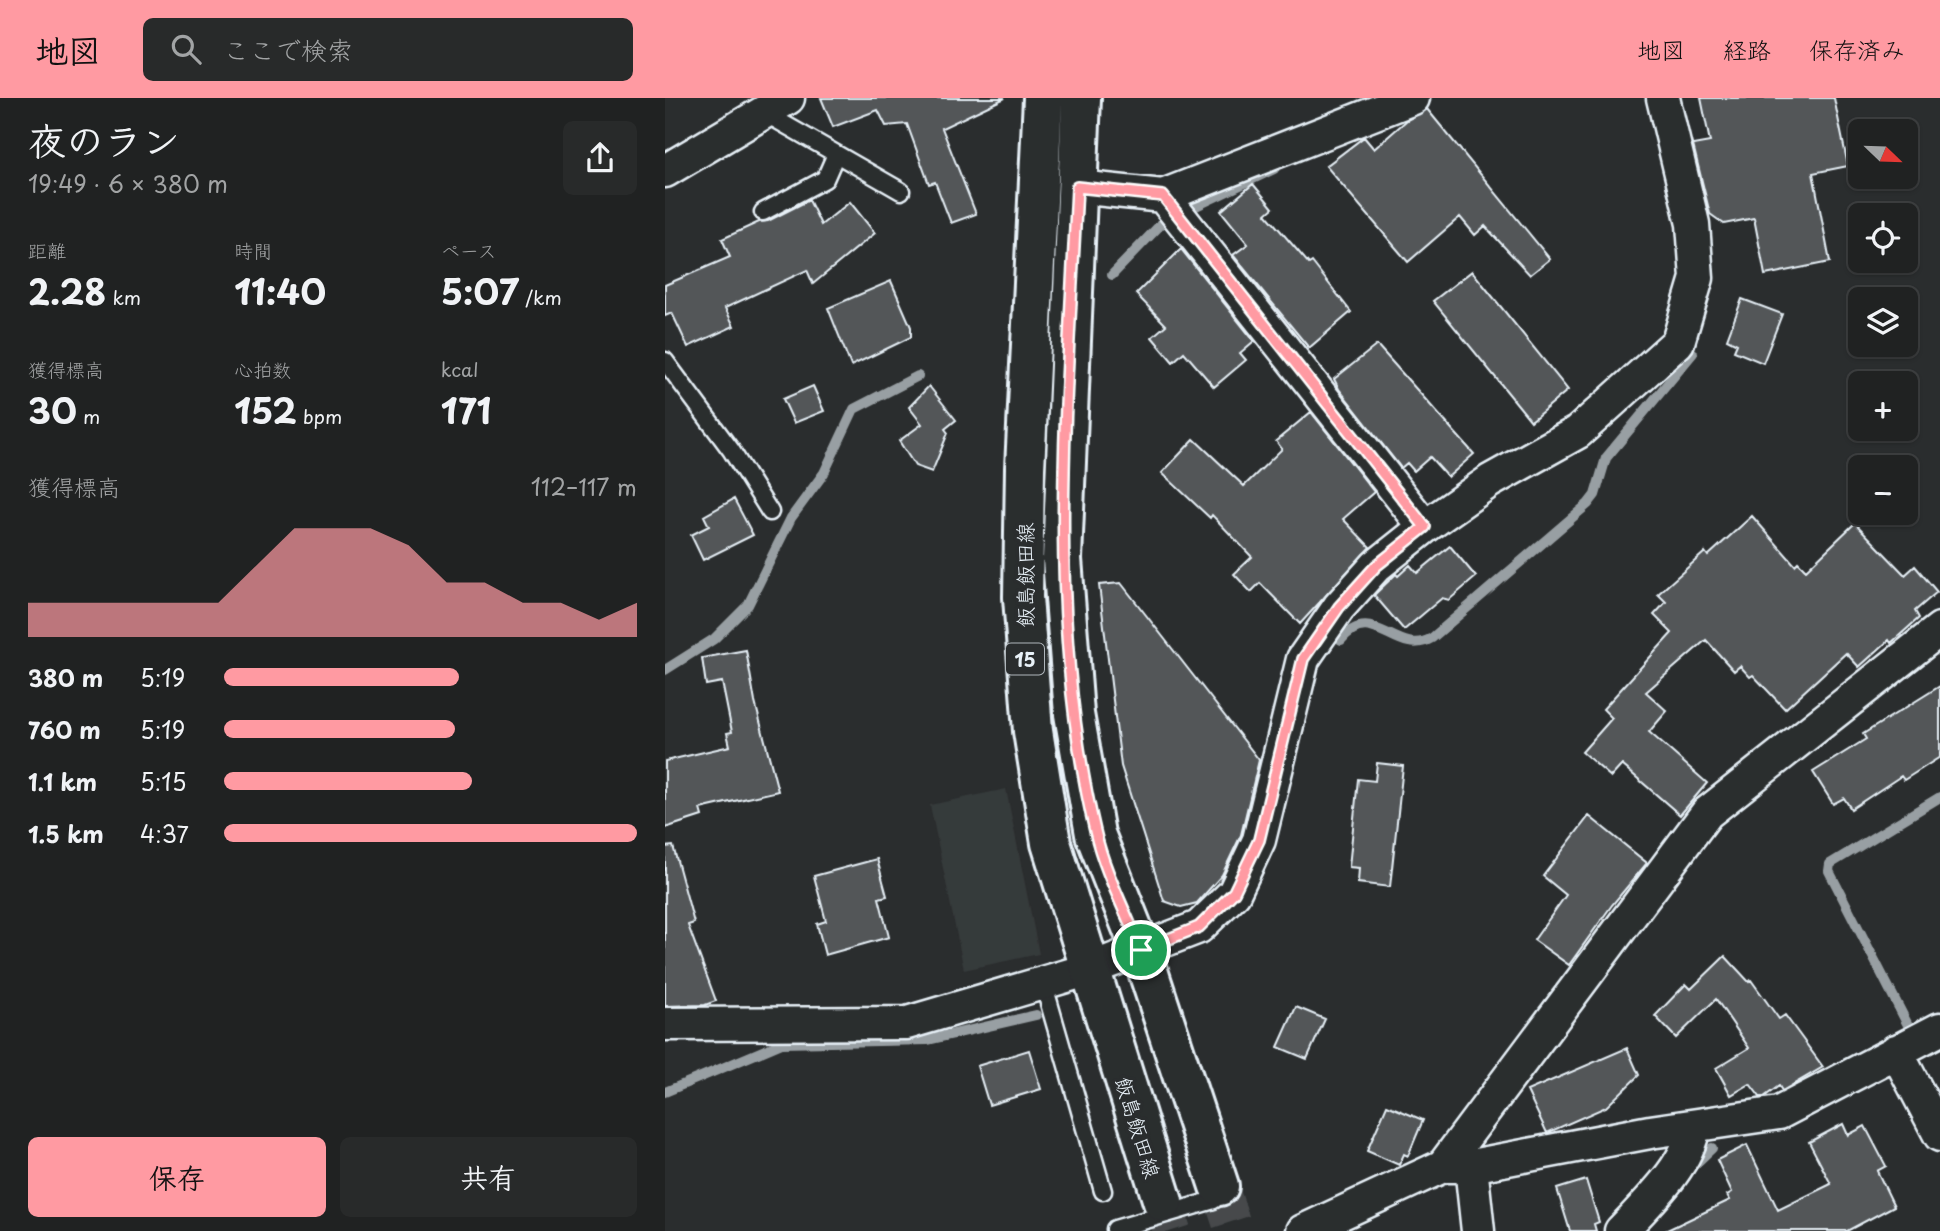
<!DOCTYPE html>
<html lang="ja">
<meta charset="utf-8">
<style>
body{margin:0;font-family:"Playpen Sans","Klee One",sans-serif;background:#282a2a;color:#f1f3f6;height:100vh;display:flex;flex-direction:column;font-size:26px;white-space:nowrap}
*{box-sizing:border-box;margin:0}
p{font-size:23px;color:#a2a4a5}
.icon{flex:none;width:38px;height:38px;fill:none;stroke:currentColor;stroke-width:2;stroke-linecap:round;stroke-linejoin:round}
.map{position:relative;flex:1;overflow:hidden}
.details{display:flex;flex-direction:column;background:#202222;width:665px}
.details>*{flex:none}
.needle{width:46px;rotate:113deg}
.fabs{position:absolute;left:1183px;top:21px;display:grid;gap:14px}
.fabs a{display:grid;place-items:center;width:70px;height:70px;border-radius:10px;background:#202222;box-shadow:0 2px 5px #0004,0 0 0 2px #3d3f40;font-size:35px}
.pin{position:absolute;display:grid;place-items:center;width:60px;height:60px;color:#fff;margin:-30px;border:4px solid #fff;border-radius:50%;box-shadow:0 2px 7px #0007}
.round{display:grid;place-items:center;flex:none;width:74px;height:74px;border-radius:10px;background:#282a2a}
.head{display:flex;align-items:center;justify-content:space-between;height:119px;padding:0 28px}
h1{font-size:38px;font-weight:700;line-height:52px}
.figures{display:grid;grid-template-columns:repeat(3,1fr);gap:10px;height:119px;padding:7px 28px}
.figures div{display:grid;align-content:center}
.figures b{font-size:35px;font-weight:700}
.figures small{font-size:19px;font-weight:400}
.figures p{font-size:19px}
.chart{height:196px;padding:14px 28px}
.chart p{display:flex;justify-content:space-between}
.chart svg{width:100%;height:126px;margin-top:7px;fill:#ff9aa2;opacity:.7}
.action{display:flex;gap:14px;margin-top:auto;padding:14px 28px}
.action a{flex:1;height:80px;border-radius:10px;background:#ff9aa2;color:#111;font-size:28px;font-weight:700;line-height:80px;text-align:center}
.action a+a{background:#282a2a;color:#f1f3f6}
ul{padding:0 28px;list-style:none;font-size:23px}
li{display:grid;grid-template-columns:112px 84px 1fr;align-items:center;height:52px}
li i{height:18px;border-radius:9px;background:#ff9aa2}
header{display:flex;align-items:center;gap:42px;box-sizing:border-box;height:98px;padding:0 35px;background:#ff9aa2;color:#111}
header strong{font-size:33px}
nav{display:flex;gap:38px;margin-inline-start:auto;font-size:24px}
.search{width:490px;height:63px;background:#282a2a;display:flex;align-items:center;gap:18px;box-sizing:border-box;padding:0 24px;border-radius:10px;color:#a2a4a5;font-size:26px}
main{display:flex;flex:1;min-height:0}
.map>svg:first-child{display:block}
.built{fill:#363a3b}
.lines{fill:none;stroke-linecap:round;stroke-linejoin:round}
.stream{stroke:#989fa3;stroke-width:10}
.building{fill:#535759;stroke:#e8f1f8;stroke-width:2}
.primary-tunnel{stroke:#464a4c;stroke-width:38;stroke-dasharray:38 19;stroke-linecap:butt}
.lane-casing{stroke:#e8f1f8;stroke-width:21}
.street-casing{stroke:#e8f1f8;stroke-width:37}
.primary-casing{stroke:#e8f1f8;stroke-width:44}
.lane{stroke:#2a2d2e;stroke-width:16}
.street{stroke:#2a2d2e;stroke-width:32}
.primary{stroke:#2a2d2e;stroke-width:38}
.route-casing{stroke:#fff;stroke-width:14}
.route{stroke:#ff9aa2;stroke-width:9}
.labels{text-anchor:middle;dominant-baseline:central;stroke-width:7;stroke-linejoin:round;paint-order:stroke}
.shield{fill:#2a2d2e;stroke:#afb6bb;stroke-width:2}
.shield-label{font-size:19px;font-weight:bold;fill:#e8f1f8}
.street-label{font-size:21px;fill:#e8f1f8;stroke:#2a2d2e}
</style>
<header>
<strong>地図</strong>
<div class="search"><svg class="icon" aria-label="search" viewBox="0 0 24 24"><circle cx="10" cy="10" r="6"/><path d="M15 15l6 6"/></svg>ここで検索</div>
<nav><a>地図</a><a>経路</a><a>保存済み</a></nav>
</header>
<main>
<section class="details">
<div class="head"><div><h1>夜のラン</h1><p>19:49 · 6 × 380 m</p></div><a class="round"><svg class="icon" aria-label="share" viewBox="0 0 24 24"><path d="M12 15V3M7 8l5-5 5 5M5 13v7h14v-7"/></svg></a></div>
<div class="figures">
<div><p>距離</p><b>2.28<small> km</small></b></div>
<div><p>時間</p><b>11:40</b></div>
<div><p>ペース</p><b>5:07<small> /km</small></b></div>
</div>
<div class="figures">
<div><p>獲得標高</p><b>30<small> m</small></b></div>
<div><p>心拍数</p><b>152<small> bpm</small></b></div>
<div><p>kcal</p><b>171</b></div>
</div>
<div class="chart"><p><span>獲得標高</span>112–117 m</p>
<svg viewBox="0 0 160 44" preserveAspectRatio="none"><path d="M0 44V32L10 32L20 32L30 32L40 32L50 32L60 19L70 6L80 6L90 6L100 12L110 25L120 25L130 32L140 32L150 38L160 32V44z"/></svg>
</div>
<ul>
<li><b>380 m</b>5:19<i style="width:57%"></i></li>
<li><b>760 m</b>5:19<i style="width:56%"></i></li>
<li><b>1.1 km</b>5:15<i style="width:60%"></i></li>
<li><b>1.5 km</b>4:37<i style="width:100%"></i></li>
</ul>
<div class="action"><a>保存</a><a>共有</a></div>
</section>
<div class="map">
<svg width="1275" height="1133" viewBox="0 0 1275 1133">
<rect width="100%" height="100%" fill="#2a2d2e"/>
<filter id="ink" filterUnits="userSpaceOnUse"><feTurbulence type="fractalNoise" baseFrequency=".0143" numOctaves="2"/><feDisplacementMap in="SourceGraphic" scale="14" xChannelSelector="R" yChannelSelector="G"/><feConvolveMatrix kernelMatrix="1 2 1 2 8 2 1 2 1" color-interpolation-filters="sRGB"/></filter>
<g filter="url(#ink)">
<path class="built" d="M341,691L374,856L299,872L265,707Z"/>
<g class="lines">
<path class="stream" d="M531,108L609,71
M447,177L499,123
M676,542C708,503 731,561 767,540L923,406L930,397L941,360L1028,255
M0,572L49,541L83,507L126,420L159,375L189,311L253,278
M1246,933L1164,773L1165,766L1275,699
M0,994L117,945L263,942L371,917
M1027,1069L1047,1050"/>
</g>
<path class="building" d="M156,0H340L277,30L311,116L286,125L270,84L264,86L242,26L221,28L213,12L168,29Z
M1036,0H1169L1183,68L1148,75L1165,164L1100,177L1089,120L1059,126L1045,116L1028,47L1045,44Z
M762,11L885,161L865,177L820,128L810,137L795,119L743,164L661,68L699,39L709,51L742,22Z
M588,86L608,110L601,116L644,166L647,164L686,214L644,250L568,157L583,146L556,113Z
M144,102L156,127L185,104L210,135L148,186L142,172L60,210L69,228L23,249L7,215L0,218V187L65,159L57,141L94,124L103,123Z
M516,151L589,243L575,255L581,262L549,289L519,254L508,264L487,239L501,227L471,196Z
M807,173L903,292L866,323L768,203Z
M226,183L246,229V239L186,268L163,210Z
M1077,201L1117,216L1098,265L1069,253L1072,246L1062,241Z
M712,247L809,356L783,379L765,359L749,373L742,365L736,370L674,291L669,281Z
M148,288L159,313L129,325L118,301Z
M264,288L291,322L280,331L283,335L267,374L250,368L234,343L257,326L244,309Z
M646,314L709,394L678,421L705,449L635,526L595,485L586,494L569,476L587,459L547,417L545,420L497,375L529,341L579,388L617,351L611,343Z
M69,401L88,437L38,462L26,437L44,428L39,418Z
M1087,418L1130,467L1133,464L1141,472L1190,425L1240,477L1250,468L1272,494L1250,513L1254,520L1226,545L1224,542L1194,569L1181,555L1120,611L1088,577L1085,579L1075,568L1069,573L1041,542L981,594L1002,613L984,634L1042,685L1015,717L957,667L946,679L917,654L947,620L938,611L1007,535L989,517L1001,504L993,496L1040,454L1043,458Z
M785,448L811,479L784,502L777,500L739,532L709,497L731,476L733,478L745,467L752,475Z
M456,485L594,662L576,737L557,777L532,805L516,809L499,803L456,668L434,487Z
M81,552L90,604L113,693L35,711L37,718L0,730V663L65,648L62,635L67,634L57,584L41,587L37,560Z
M1275,588V659L1239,682L1236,678L1186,711L1179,700L1168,706L1148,674L1201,641L1198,636Z
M712,665L738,668L725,789L693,785L694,770L684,769L693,681L710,683Z
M924,718L982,765L947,807L904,867L869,842L901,797L878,778Z
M8,748L29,825L23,827L51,903L40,907L0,908V749Z
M212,761L222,798L214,800L224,839L160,857L152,826L161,823L149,778Z
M1060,858L1084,884L1086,882L1114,921L1120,917L1158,969L1117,993L1114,988L1099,999H1095L1085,986L1066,997L1051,970L1084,950L1051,901L1011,940L990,918L1021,886L1026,891Z
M631,909L660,921L642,961L613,949Z
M962,950L974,977L941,1009L882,1035L862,993Z
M364,952L376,991L324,1007L312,968Z
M722,1007L758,1022L743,1058L739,1056L734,1067L702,1053Z
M1178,1026L1183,1037L1200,1028L1221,1068L1212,1073L1229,1108L1182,1133H1000L1065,1102L1062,1097L1067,1094L1052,1062L1082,1047L1113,1112L1166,1086L1144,1044Z
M921,1082L934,1124L929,1126L931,1133H905L892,1091Z"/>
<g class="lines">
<path class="primary-tunnel" d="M554,1088L569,1133
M498,1104L507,1133"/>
<g class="lane-casing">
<path id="lane" d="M98,14L236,93
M98,114L160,81L171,56
M0,263L66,352L105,414
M378,884L438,1093
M450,1131L549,1102"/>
</g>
<g class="street-casing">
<path id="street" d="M0,73L123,0
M412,89L498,98L748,0
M498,98L760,429
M0,926L242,925L425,871L534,829L569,795L594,742L638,561L674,509L711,468L760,429L825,383L913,334L1013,244L1032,180L1028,126L998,0
M1231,953L1275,1037
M778,1068L1042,715L1275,531
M806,1068L813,1133
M638,1133L778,1068H806L985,1034L1114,1015L1275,931
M956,1133C983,1104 1023,1068 1029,1028"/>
</g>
<g class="primary-casing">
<path id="primary" d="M378,0L360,370L358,499L368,633L386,745L498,1104
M416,0L397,461L409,616L430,736L476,852L554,1088"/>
</g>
<use href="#lane" class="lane"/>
<use href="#street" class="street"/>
<use href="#primary" class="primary"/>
</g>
</g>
<g class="lines" filter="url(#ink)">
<g class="route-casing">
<path id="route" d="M412,89L498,98L760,429L711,468L674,509L638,561L594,742L569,794L534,829L476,852C461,814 439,773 430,733C380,522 402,303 412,89Z"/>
</g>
<use href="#route" class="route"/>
</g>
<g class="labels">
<rect class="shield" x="341" y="545.5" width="38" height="31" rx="5"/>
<g class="shield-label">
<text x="360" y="561">15</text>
</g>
<g class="street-label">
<text transform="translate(359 477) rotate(-90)">飯島飯田線</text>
<text transform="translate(474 1029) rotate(73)">飯島飯田線</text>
</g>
</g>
</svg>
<div class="fabs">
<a><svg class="needle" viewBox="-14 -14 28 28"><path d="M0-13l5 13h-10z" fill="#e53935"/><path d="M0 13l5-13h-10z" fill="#a2a4a5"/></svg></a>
<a><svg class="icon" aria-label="locate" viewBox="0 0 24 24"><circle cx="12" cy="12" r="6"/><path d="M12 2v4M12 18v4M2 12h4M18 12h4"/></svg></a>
<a><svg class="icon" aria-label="layers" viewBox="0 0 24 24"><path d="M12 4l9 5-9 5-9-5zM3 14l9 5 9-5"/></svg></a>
<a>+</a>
<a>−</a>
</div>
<div class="pin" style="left:476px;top:852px;background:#1e9e55"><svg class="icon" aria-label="arrive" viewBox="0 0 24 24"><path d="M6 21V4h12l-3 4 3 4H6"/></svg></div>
</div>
</main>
